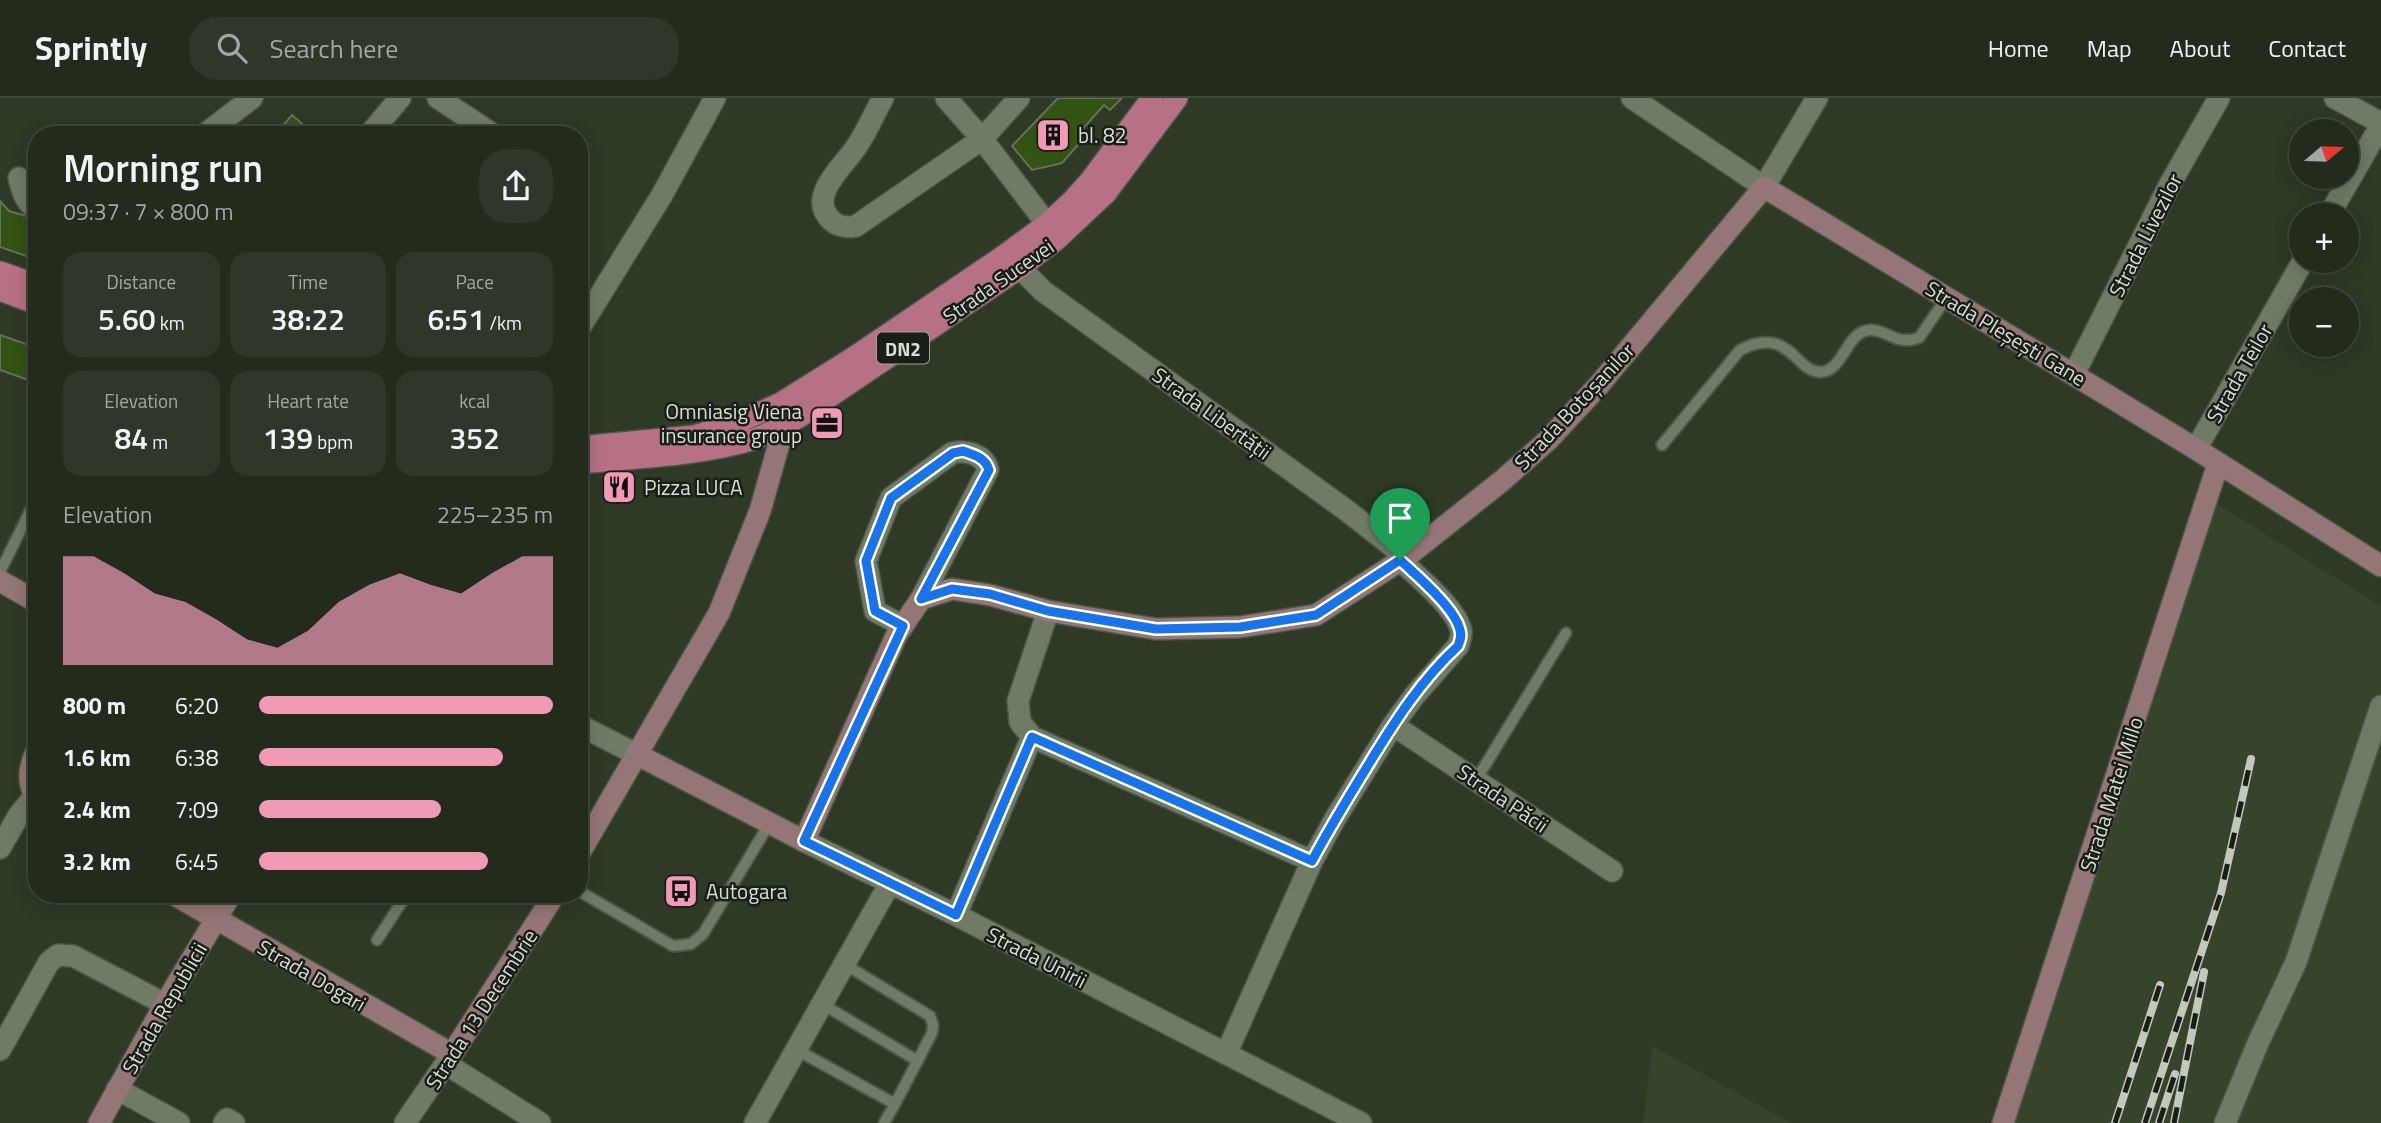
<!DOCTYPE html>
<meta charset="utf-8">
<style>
body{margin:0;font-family:"Titillium Web",sans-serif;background:#2e3729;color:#f1f3f6;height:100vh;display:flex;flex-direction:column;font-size:26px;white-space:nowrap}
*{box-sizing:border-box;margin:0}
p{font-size:23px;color:#a2a7a3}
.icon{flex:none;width:38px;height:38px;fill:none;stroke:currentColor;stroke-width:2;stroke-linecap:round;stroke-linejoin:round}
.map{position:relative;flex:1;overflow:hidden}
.side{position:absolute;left:28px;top:28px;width:560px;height:777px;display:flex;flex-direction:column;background:#222b1c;border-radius:28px;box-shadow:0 4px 18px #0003,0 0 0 2px #3f473b}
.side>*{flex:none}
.needle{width:46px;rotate:71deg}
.buttons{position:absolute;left:2289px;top:21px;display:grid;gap:14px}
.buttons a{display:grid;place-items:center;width:70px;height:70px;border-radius:50%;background:#222b1c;box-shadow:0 4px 18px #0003,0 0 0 2px #3f473b;font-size:35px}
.pin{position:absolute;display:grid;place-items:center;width:60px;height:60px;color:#fff;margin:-72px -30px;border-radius:50% 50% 50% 0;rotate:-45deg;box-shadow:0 0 7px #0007}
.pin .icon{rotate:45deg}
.round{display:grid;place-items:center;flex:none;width:74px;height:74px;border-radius:28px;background:#2e3729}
.head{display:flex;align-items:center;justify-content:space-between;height:119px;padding:0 35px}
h1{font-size:38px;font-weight:600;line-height:52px}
.stats{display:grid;grid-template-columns:repeat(3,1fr);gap:10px;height:119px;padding:7px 35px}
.stats div{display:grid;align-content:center;border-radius:18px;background:#2e3729;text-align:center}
.stats b{font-size:30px;font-weight:600}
.stats small{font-size:19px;font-weight:400}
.stats p{font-size:19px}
.chart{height:196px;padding:14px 35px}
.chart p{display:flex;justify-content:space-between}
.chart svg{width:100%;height:126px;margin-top:7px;fill:#f09ab6;opacity:.7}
ul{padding:0 35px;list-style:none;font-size:23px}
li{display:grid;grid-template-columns:112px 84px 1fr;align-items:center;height:52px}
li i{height:18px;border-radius:9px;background:#f09ab6}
header{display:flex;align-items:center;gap:42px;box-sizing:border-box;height:98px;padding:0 35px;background:#222b1c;border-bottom:2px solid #3f473b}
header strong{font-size:33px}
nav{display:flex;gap:38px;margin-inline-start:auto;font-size:24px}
.search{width:490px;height:63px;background:#2e3729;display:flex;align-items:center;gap:18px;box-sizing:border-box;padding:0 24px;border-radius:28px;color:#a2a7a3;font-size:26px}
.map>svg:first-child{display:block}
.built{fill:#35442b}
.building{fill:#335313;stroke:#64715c;stroke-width:2}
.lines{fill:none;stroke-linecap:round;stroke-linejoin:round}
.lane-casing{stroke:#4c5546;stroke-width:14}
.street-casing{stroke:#4c5546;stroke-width:24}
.secondary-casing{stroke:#4c5546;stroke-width:24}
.primary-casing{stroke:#4c5546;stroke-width:24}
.lane{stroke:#6f7b66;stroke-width:10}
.street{stroke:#6f7b66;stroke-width:21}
.secondary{stroke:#937675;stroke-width:21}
.primary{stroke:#b77185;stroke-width:21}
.rail-casing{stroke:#c2c9bc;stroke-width:8}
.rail{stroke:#191e16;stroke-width:5;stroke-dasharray:16;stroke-linecap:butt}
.route-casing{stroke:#fff;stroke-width:14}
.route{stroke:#1a73e8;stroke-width:9}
.labels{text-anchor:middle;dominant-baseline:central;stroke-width:5;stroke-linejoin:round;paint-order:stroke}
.shield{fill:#191e16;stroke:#9ea49a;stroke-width:2}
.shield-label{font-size:19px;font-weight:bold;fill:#d7ded2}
.poi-label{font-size:21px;fill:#d7ded2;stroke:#191e16;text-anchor:start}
.street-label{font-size:21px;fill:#d7ded2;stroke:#191e16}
</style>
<header>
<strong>Sprintly</strong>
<div class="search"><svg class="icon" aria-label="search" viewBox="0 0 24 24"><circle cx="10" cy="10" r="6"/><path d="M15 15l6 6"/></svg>Search here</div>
<nav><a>Home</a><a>Map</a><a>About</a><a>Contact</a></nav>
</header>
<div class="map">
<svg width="2381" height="1025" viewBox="0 0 2381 1025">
<rect width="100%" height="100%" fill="#2e3926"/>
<path class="built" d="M2209,401L2381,508V1025H2005Z
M1652,948L1792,1025H1643Z"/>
<path class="building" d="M1058,0H1122L1110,12L1104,7L1080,34L1085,39L1062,65L1032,72L1012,48Z
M292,17L315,37H275Z
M0,103L9,113L37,121V130L29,159L0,149Z
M0,237L37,250V285L0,272Z"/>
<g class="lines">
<g class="lane-casing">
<path id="lane" d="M1662,347L1740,252C1790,226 1795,275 1821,274C1841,273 1846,241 1862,234C1875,228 1886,237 1898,241C1906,243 1911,242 1919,240L1947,199
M0,474L37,399
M1476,682L1566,535
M579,793L673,848L691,846L703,836L769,726
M526,796L548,807
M377,842L407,796
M822,906L918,963
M797,952L895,1006L932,935L933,927L930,918L844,866
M884,1025L895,1006"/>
</g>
<g class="street-casing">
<path id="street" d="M438,0L494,37
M883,0C874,16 867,33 857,48C845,67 806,98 831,122C837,128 847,130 856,128L982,41L1019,0
M946,0L982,41L1047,126
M1632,0L1764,89L1817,0
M2335,0L2381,25
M204,37L252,0
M369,37L400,0
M19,80C22,92 25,105 37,111
M2329,117L2381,27
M1020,170L1043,193L1346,412L1406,459
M579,231L662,97L715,0
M2074,276L2170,86L2219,0
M2196,351L2303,163
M1048,513L1018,603L1020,624L1032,639L1312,763
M903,528L875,513L866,463L891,400L952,355C966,351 985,357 988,372L921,501
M579,627L638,657
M1393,627L1612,773
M804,743L956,817L1361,1025
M0,750L19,717L34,699
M956,817L1032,639
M0,952L49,864L58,857L73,858L165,906
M1226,956L1312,763L1335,721L1393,627L1415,597L1458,548C1460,542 1462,539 1461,532C1455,509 1417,478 1400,462
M446,966L540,1025
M117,991L179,1025
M224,1025L227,1021L234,1025
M405,1025L452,956
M755,1025L890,785
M2225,1025L2258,945L2296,864L2381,608"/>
</g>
<g class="secondary-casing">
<path id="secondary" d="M0,483L37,504
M37,652C28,671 27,684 37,703
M638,657L804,743L897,536L921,501L952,491L990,497L1048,513L1156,531L1240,529L1316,517L1406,459L1503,382L1548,342L1599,287L1764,89L2196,351L2381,468
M579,756L719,515L760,413L784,328L782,314
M173,796L452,956L555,796
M99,1025L165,906L231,796
M2003,1025L2218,366"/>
</g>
<g class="primary-casing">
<path id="primary" d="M0,174L37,187
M0,192L37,206
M579,349L694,338L735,326L781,305L853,260L1005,157L1047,126L1072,103L1090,83L1152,0
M579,365C632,360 688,358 740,345C762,340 784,328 804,316L1020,170L1057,141L1106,95L1177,0"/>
</g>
<use href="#lane" class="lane"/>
<use href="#street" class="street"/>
<use href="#secondary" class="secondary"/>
<use href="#primary" class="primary"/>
<g class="rail-casing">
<path id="rail" d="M2115,1025L2160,887
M2145,1025L2221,795L2251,661
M2159,1025L2175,976
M2174,1025L2204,874"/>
</g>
<use href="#rail" class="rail"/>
</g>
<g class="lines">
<g class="route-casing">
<path id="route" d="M963,353C974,357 985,359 989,372L921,501L952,491L990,496L1048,513L1156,531L1240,529L1316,517L1400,462C1417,478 1455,510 1460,532C1462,539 1460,542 1458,548C1422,581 1395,623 1370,664C1350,697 1330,729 1312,763L1032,639L956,817L804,743L903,528L875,513L866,463L891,400L953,355Z"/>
</g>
<use href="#route" class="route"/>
</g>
<defs>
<g id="building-square" transform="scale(1.75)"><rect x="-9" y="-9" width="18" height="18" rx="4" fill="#f09ab6" stroke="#191e16"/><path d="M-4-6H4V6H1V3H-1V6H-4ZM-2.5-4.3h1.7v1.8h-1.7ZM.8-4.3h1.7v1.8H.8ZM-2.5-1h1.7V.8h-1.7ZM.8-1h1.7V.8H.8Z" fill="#111"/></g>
<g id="office-square" transform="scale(1.75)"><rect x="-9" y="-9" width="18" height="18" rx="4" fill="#f09ab6" stroke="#191e16"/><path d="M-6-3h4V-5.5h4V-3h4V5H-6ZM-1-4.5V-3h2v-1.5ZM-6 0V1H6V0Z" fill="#111"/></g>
<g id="restaurant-square" transform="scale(1.75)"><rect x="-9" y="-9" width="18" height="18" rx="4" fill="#f09ab6" stroke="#191e16"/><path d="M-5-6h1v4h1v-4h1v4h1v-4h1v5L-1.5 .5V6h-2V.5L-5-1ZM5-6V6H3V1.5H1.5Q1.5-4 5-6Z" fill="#111"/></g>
<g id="bus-square" transform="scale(1.75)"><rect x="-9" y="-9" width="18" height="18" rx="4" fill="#f09ab6" stroke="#191e16"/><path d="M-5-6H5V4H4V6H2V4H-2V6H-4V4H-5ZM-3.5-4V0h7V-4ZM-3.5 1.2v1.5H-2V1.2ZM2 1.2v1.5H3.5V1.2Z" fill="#111"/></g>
</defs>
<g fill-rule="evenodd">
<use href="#building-square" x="1053" y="37"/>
<use href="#office-square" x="827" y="325"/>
<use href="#restaurant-square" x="619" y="389"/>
<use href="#bus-square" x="681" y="793"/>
</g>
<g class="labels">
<rect class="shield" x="877" y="234.5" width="52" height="31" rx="5"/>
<g class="shield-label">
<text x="903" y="250">DN2</text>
</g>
<g class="poi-label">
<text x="1078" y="37">bl. 82</text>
<text x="802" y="313" text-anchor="end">Omniasig Viena<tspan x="802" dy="24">insurance group</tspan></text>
<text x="644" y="389">Pizza LUCA</text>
<text x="706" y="793">Autogara</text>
</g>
<g class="street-label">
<text transform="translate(2145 137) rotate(-63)">Strada Livezilor</text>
<text transform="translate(998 183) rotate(-35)">Strada Sucevei</text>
<text transform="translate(2006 235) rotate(31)">Strada Pleșești Gane</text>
<text transform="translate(2239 275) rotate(-60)">Strada Teilor</text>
<text transform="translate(1574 308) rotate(-47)">Strada Botoșanilor</text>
<text transform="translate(1212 315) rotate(36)">Strada Libertății</text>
<text transform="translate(2111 696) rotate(-72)">Strada Matei Millo</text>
<text transform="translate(1503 700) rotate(34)">Strada Păcii</text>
<text transform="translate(1037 859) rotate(27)">Strada Unirii</text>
<text transform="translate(312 877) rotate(30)">Strada Dogari</text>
<text transform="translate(164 910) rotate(-60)">Strada Republicii</text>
<text transform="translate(481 911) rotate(-57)">Strada 13 Decembrie</text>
</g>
</g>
</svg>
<div class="buttons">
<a><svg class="needle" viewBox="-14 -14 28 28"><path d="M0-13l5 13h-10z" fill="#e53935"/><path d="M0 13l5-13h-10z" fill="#a2a7a3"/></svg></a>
<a>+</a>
<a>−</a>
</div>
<div class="pin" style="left:1400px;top:462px;background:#1e9e55"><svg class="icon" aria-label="arrive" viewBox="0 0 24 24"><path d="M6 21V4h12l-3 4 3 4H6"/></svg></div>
<section class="side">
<div class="head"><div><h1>Morning run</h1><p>09:37 · 7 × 800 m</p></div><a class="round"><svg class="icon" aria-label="share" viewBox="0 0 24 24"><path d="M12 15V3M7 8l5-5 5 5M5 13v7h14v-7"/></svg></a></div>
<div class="stats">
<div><p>Distance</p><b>5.60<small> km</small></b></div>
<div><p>Time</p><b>38:22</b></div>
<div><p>Pace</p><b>6:51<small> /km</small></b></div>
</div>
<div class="stats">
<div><p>Elevation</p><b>84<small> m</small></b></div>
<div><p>Heart rate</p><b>139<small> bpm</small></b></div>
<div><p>kcal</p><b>352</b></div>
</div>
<div class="chart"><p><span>Elevation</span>225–235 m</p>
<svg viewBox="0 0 160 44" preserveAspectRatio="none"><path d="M0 44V6L10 6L20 12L30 19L40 22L50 28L60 35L70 38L80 32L90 22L100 16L110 12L120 16L130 19L140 12L150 6L160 6V44z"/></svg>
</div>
<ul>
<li><b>800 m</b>6:20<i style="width:100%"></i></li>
<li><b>1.6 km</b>6:38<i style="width:83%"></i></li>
<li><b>2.4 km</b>7:09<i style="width:62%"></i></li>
<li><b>3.2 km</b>6:45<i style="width:78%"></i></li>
</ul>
</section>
</div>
